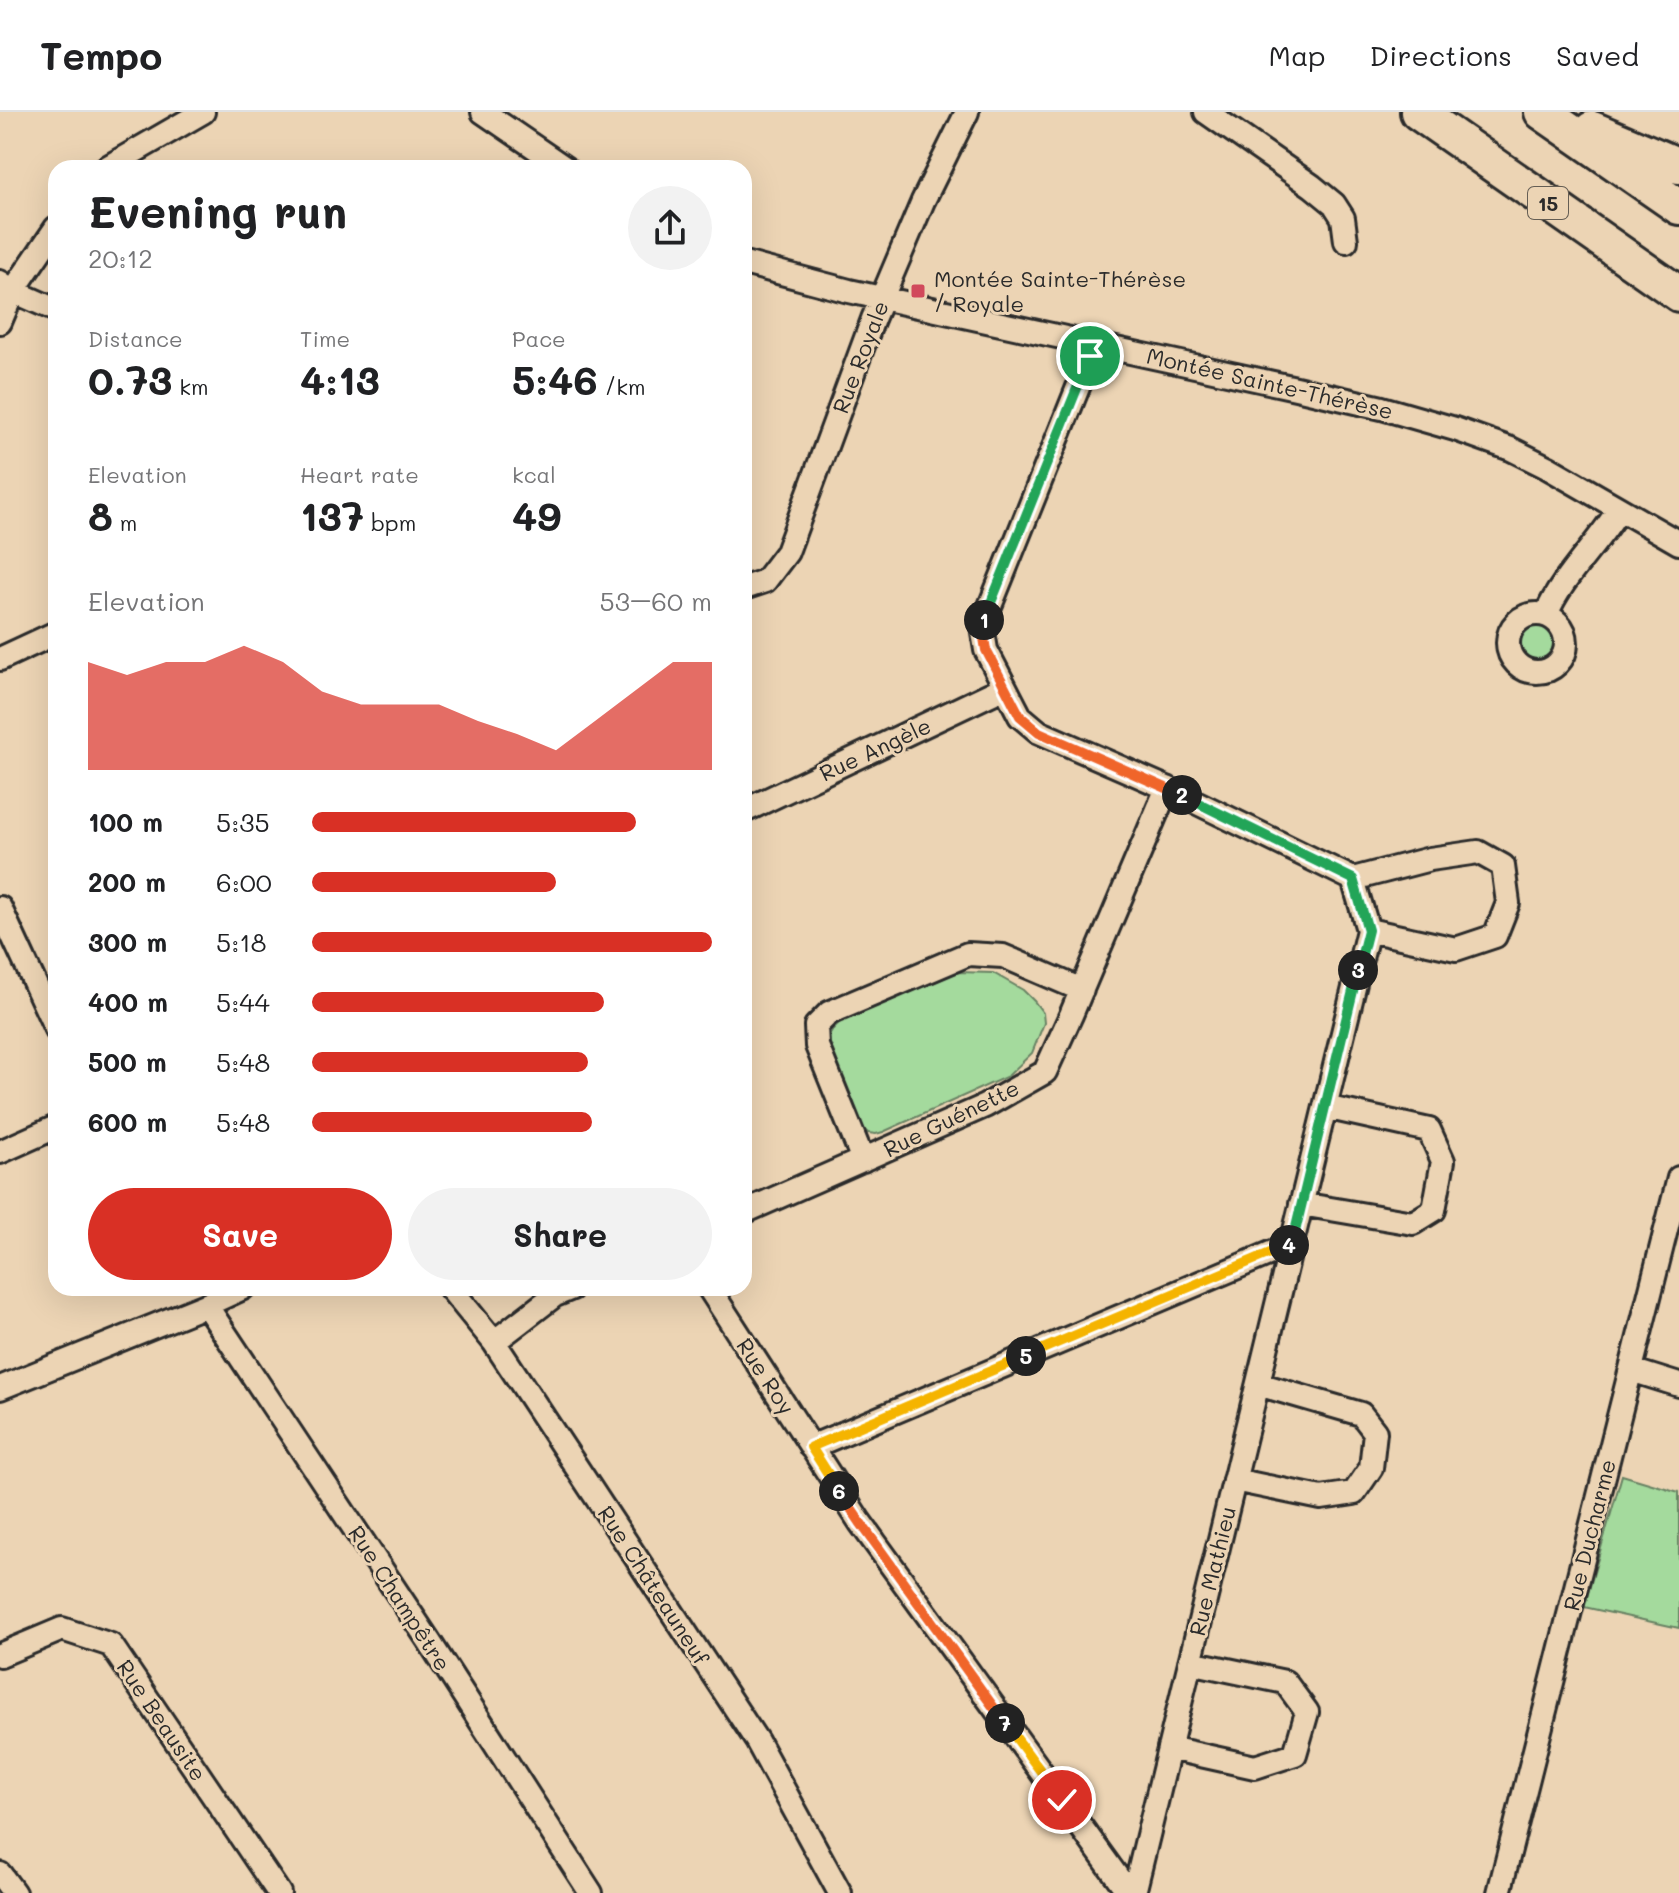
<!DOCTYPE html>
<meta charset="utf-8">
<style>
body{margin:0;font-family:Mali,sans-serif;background:#f2f2f2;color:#202124;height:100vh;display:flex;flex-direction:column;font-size:30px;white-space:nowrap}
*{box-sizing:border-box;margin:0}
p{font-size:26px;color:#757577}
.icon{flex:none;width:44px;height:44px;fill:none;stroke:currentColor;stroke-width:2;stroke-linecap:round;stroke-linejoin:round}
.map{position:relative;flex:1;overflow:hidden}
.details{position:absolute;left:48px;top:48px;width:704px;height:1136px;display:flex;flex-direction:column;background:#fff;border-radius:24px;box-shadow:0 8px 32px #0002}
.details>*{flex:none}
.pin{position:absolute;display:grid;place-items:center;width:68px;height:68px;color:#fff;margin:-34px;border:4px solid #fff;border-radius:50%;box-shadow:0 2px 8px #0007}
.km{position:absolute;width:40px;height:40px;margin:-20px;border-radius:50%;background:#222;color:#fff;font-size:22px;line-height:40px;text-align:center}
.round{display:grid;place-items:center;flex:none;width:84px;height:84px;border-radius:42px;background:#f2f2f2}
.summary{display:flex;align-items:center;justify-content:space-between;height:136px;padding:0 40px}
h1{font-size:44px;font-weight:700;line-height:60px}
.figures{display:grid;grid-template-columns:repeat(3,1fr);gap:12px;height:136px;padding:8px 40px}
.figures div{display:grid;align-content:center}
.figures b{font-size:40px;font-weight:700}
.figures small{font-size:22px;font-weight:400}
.figures p{font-size:22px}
.chart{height:224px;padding:16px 40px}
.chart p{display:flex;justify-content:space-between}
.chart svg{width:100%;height:144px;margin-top:8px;fill:#d93025;opacity:.7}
.button{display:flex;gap:16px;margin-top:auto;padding:16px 40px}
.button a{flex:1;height:92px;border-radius:48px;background:#d93025;color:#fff;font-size:32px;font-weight:700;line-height:92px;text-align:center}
.button a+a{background:#f2f2f2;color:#202124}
ul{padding:0 40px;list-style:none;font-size:26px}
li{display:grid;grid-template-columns:128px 96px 1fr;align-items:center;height:60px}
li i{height:20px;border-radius:10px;background:#d93025}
header{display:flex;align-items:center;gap:48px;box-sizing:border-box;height:112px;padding:0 40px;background:#fff;border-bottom:2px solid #e0e0e0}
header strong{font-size:38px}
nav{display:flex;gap:44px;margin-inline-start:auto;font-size:28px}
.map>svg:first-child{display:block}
.green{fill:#a4da9d;stroke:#688264;stroke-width:2}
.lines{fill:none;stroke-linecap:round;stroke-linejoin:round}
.minor-casing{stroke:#2b2b2b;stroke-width:28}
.highway-casing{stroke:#2b2b2b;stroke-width:40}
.minor{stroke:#ecd4b4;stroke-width:22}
.highway{stroke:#ecd4b4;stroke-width:34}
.split-1-casing{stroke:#fff;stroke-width:16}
.split-2-casing{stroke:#fff;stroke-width:16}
.split-3-casing{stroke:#fff;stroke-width:16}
.split-4-casing{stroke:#fff;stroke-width:16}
.split-5-casing{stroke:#fff;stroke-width:16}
.split-6-casing{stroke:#fff;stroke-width:16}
.split-7-casing{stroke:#fff;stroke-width:16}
.split-8-casing{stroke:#fff;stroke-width:16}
.split-1{stroke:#22a559;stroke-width:10}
.split-2{stroke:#f0652b;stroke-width:10}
.split-3{stroke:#22a559;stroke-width:10}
.split-4{stroke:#22a559;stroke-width:10}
.split-5{stroke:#f5b400;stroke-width:10}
.split-6{stroke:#f5b400;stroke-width:10}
.split-7{stroke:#f0652b;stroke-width:10}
.split-8{stroke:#f5b400;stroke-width:10}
.poi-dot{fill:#d1495b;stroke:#ecd4b4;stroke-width:3}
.labels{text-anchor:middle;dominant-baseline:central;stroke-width:6;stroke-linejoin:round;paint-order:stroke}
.shield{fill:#ecd4b4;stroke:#655e54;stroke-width:2}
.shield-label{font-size:20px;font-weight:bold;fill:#2b2b2b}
.poi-label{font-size:22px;fill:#2b2b2b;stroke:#ecd4b4;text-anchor:start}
.street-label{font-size:22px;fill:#2b2b2b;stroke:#ecd4b4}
</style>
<header>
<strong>Tempo</strong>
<nav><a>Map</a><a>Directions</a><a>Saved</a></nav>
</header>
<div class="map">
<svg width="1679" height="1781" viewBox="0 0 1679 1781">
<rect width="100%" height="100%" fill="#ecd4b4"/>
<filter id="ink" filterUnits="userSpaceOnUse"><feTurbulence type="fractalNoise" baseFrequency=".0125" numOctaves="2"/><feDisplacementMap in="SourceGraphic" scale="16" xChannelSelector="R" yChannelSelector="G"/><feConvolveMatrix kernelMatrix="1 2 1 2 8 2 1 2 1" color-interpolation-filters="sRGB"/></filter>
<g filter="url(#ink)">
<path class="green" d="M1519 531a18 18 0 1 1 36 0a18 18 0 1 1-36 0Z
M958,860L993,861L1023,878L1034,889L1043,901L1044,911L1032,941L1008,964L883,1020L876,1022L868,1021L858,1012L827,940C827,923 829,920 841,909Z
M1622,1363L1679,1380V1516L1584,1495Z"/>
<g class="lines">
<g class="minor-casing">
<path id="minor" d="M483,0L565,56
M1206,0L1312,74L1334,92L1343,106L1346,129
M106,56L203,0
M744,151L849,179L1296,276L1382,296L1455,317L1511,337L1547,355L1679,431
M0,170L13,179L56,198
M0,210L13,179L56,116
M1093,232L1087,253L982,514L986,538L1020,604L1039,620L1167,676L1353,767L1368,818L1134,1781
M744,476L765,469L787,440L873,207L923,89L967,0
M1508 531a29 29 0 1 1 58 0a29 29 0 1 1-58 0Z
M1546,503C1561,466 1597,433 1619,397
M0,547L56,521
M744,699L1005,575
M1353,767L1430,747L1478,740L1503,754L1508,791L1495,824L1456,837L1368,818
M0,796L56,917
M0,1040L56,1015
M863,1048L817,934L816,914L829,901L968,842L1003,844L1082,878
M1301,1092L1413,1111L1434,1098L1443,1049L1429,1018L1325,995
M744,1100L985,994L1045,960L1071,903L1167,676
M450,1176L494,1230L757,1629L840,1781
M709,1176L860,1410L1129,1781
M206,1193L429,1529L591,1781
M494,1230L555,1183L572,1176
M1631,1258L1679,1273
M0,1276L206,1193L243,1176
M811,1335L1292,1132
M1234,1368L1321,1386L1354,1381L1371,1356L1375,1320L1361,1302L1258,1272
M0,1543L62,1517L111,1533L279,1781
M1169,1636L1255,1655L1295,1642L1307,1600L1285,1570L1190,1550
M0,1762L14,1781
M1499,1781L1679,1066"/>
</g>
<g class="highway-casing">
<path id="highway" d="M1418,0L1679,182
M1542,0L1679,95
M1592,17L1679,54"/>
</g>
<use href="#minor" class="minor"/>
<use href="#highway" class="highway"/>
</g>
</g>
<g class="lines" filter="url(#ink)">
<g class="split-1-casing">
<path id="split-1" d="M984,508L1090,244"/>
</g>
<g class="split-2-casing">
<path id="split-2" d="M984,508L982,514L986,538L1020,604L1039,620L1182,683"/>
</g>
<g class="split-3-casing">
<path id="split-3" d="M1182,683L1353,767L1368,818L1358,858"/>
</g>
<g class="split-4-casing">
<path id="split-4" d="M1289,1133L1292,1132L1358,858"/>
</g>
<g class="split-5-casing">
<path id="split-5" d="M1026,1244L1289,1133"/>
</g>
<g class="split-6-casing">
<path id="split-6" d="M839,1379L811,1335L1026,1244"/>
</g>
<g class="split-7-casing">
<path id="split-7" d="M839,1379L860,1410L1005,1611"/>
</g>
<g class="split-8-casing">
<path id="split-8" d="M1005,1611L1062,1688"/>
</g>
<use href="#split-1" class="split-1"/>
<use href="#split-2" class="split-2"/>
<use href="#split-3" class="split-3"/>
<use href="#split-4" class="split-4"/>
<use href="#split-5" class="split-5"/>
<use href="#split-6" class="split-6"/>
<use href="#split-7" class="split-7"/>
<use href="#split-8" class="split-8"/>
</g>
<rect class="poi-dot" x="910" y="171" width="16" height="16" rx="4"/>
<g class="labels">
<rect class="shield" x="1528" y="75" width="40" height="32" rx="6"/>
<g class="shield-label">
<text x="1548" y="91">15</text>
</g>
<g class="poi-label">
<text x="934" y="166">Montée Sainte-Thérèse<tspan x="934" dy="25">/ Royale</tspan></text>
</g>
<g class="street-label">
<text transform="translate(860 245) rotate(-69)">Rue Royale</text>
<text transform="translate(1270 271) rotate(13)">Montée Sainte-Thérèse</text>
<text transform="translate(875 637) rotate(-25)">Rue Angèle</text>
<text transform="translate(951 1006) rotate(-26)">Rue Guénette</text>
<text transform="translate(766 1264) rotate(57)">Rue Roy</text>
<text transform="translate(1589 1423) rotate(-76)">Rue Ducharme</text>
<text transform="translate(1212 1459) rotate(-76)">Rue Mathieu</text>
<text transform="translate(654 1473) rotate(57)">Rue Châteauneuf</text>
<text transform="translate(400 1486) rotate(57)">Rue Champêtre</text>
<text transform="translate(162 1608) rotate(56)">Rue Beausite</text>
</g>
</g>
</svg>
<div class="pin" style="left:1090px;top:244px;background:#1e9e55"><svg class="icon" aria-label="arrive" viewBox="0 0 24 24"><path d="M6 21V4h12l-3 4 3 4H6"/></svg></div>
<div class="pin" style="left:1062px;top:1688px;background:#d93025"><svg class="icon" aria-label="check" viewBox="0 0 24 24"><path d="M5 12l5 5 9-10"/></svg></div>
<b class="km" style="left:984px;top:508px">1</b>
<b class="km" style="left:1182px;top:683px">2</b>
<b class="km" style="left:1358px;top:858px">3</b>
<b class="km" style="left:1289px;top:1133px">4</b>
<b class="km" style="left:1026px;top:1244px">5</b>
<b class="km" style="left:839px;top:1379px">6</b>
<b class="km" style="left:1005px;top:1611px">7</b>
<section class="details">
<div class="summary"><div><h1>Evening run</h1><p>20:12</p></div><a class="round"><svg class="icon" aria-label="share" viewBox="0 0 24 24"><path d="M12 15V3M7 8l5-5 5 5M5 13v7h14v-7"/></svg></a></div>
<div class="figures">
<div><p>Distance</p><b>0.73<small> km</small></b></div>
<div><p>Time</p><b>4:13</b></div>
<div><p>Pace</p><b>5:46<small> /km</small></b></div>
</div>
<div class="figures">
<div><p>Elevation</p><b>8<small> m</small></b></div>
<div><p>Heart rate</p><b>137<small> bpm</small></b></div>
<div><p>kcal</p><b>49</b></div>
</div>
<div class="chart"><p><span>Elevation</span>53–60 m</p>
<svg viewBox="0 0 160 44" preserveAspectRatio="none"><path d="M0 44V11L10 15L20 11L30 11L40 6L50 11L60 20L70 24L80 24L90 24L100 29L110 33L120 38L130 29L140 20L150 11L160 11V44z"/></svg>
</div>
<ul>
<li><b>100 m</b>5:35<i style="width:81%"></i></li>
<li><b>200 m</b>6:00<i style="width:61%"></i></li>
<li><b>300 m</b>5:18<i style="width:100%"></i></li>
<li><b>400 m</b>5:44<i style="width:73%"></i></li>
<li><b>500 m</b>5:48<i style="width:69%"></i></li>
<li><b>600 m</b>5:48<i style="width:70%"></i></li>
</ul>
<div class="button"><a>Save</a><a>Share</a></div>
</section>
</div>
